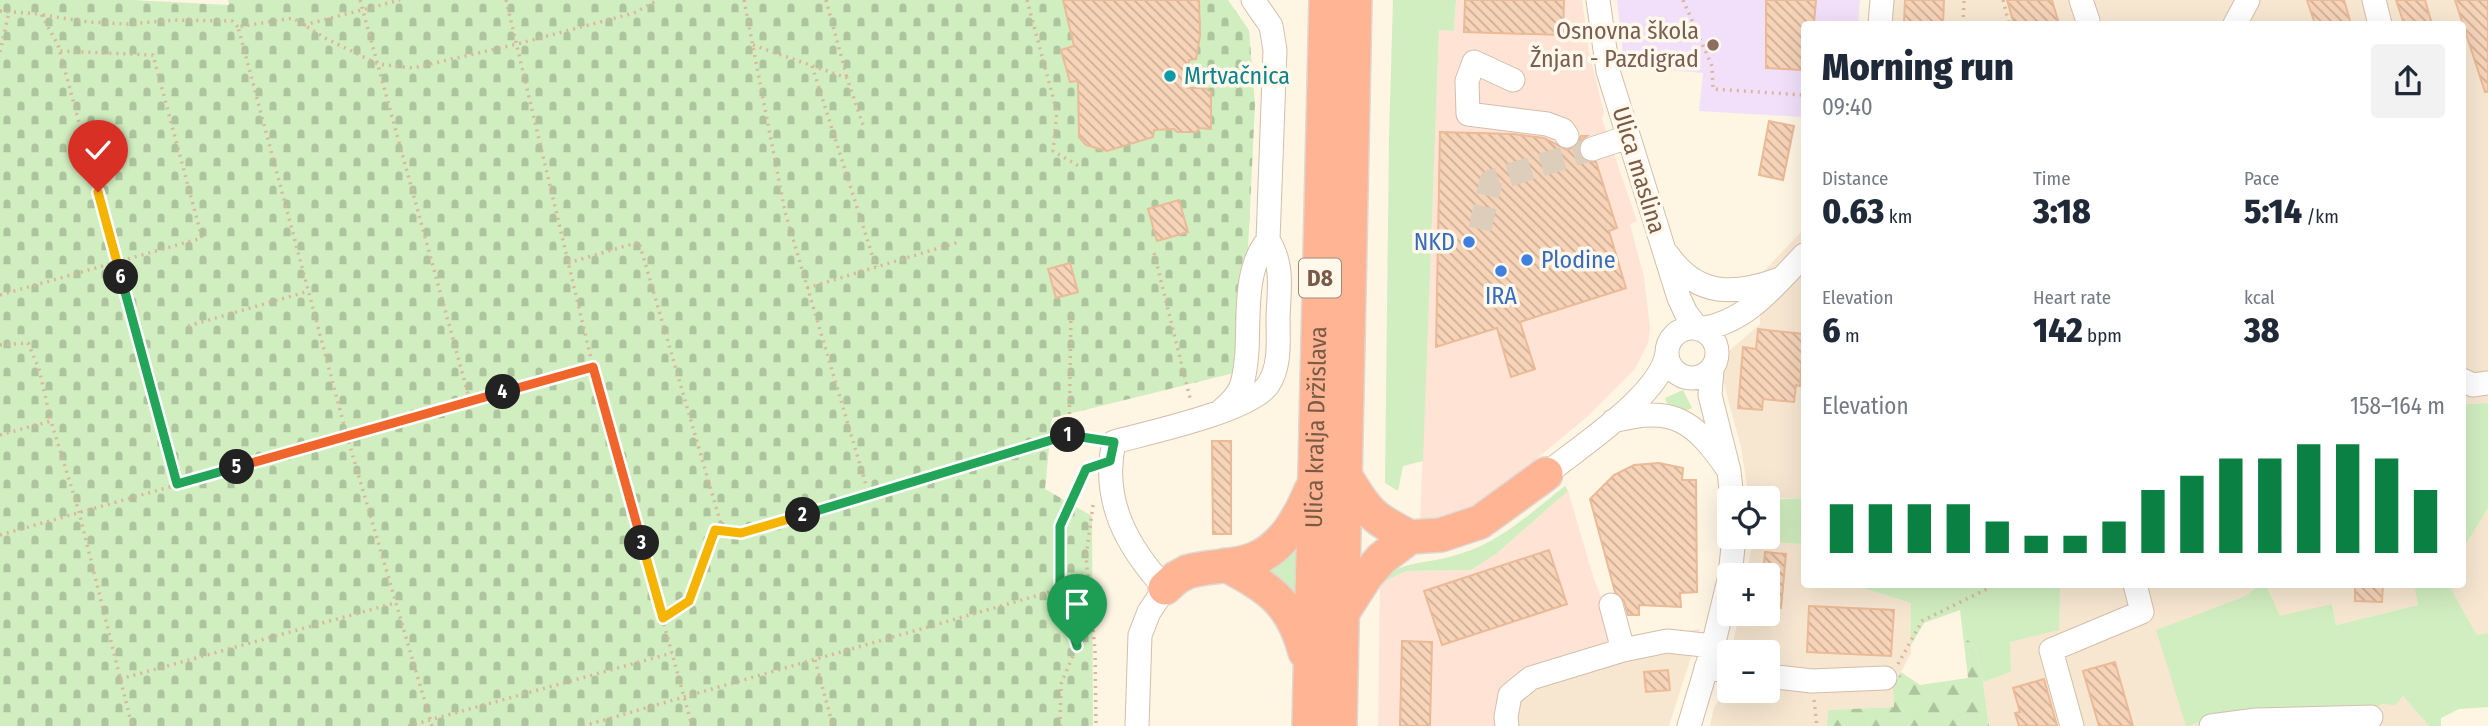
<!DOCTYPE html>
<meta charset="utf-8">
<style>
body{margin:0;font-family:"Fira Sans Condensed",sans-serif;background:#f2f2f3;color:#1f2937;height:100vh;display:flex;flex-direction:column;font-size:26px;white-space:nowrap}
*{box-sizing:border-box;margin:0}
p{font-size:23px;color:#747a83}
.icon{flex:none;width:38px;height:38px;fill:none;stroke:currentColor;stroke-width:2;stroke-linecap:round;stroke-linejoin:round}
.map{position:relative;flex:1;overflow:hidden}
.side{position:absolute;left:1801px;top:21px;width:665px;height:567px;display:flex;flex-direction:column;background:#fff;border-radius:7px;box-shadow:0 7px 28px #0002}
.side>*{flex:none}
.controls{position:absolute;left:1717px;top:486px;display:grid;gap:14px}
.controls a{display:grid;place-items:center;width:63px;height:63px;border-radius:7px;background:#fff;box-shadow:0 7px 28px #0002;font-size:35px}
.pin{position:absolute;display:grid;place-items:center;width:60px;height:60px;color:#fff;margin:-72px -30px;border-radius:50% 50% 50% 0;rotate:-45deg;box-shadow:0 0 7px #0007}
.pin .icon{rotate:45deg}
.km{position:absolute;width:35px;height:35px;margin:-18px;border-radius:50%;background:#222;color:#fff;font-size:19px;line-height:35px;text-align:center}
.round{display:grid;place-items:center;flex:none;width:74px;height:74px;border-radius:7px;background:#f2f2f3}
.headline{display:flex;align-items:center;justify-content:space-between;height:119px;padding:0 21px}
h1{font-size:38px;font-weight:800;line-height:52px}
.stats{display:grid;grid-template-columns:repeat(3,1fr);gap:10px;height:119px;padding:7px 21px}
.stats div{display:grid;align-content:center}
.stats b{font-size:35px;font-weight:800}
.stats small{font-size:19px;font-weight:400}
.stats p{font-size:19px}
.chart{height:196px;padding:14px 21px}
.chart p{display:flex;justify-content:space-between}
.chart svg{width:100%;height:126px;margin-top:7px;stroke:#0b8043;stroke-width:6}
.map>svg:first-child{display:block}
.residential{fill:#f7e7d1}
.commercial{fill:#ffe4d6}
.education{fill:#f2e0fb}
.green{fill:#d1eec0}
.forest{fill:url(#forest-firs)}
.cemetery{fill:url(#cemetery-stones)}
.building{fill:url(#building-back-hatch);stroke:#ebba97;stroke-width:2}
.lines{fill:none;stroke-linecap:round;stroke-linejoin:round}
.minor-tunnel{stroke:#ddcebc;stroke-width:23;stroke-dasharray:23 11;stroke-linecap:butt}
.minor-casing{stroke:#d3beab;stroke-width:25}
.highway-casing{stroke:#dfd7d3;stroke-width:36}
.path{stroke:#dcb69b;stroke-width:3.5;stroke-dasharray:2 5;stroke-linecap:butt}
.minor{stroke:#fff;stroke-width:23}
.highway{stroke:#ffb494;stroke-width:33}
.split-1-casing{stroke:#fff;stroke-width:14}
.split-2-casing{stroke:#fff;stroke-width:14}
.split-3-casing{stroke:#fff;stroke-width:14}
.split-4-casing{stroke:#fff;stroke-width:14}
.split-5-casing{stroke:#fff;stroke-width:14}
.split-6-casing{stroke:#fff;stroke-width:14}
.split-7-casing{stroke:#fff;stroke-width:14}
.split-1{stroke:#22a559;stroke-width:9}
.split-2{stroke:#22a559;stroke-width:9}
.split-3{stroke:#f5b400;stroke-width:9}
.split-4{stroke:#f0652b;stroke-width:9}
.split-5{stroke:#f0652b;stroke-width:9}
.split-6{stroke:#22a559;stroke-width:9}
.split-7{stroke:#f5b400;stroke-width:9}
.education-dot{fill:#8d6e63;stroke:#fff8eb;stroke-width:2.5}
.culture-dot{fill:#0f9aa8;stroke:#fff8eb;stroke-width:2.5}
.shop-dot{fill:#3f7fe0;stroke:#fff8eb;stroke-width:2.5}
.labels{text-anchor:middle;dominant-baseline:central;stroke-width:7;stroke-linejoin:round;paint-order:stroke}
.shield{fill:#fff8eb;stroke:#a18978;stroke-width:2}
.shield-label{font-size:23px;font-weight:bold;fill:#795a46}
.education-label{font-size:24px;fill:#785e54;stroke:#fff8eb;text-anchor:end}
.culture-label{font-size:24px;fill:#0d838f;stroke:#fff8eb;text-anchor:start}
.street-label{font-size:24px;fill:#795a46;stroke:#fff8eb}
.shop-label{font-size:24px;fill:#366cbe;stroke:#fff8eb;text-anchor:end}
</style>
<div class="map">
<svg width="2488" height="726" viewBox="0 0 2488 726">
<defs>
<pattern id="forest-firs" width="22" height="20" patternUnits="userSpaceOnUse" patternTransform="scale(1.75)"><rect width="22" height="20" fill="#d1eec0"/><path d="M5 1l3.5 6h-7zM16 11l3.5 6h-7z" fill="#aec49e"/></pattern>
<pattern id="cemetery-stones" width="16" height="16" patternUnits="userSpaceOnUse" patternTransform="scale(1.75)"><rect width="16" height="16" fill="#d1eec0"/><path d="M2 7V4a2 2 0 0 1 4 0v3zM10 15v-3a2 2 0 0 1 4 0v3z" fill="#aec49e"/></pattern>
<pattern id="building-back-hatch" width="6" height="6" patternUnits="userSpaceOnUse" patternTransform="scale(1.75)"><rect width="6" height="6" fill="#f7d3b8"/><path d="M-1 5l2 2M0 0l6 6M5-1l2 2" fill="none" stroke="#cdae97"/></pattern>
</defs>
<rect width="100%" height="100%" fill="#fef5e3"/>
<path class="residential" d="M1891,0H2488V403L2462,404V24H1889Z
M1804,229V498L1749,499L1741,447L1722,377L1729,351L1760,324L1761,274Z
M2488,508V633L2477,635L2449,585L2462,584V551Z
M1753,541L1804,544V584L1853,585L1911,603V653L1893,687L1894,707L1828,710L1827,726H1710L1714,707L1722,697L1729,663V691H1768V653H1731L1739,614H1768V576H1746Z
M2060,585H2260L2243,597L2157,630L2221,717L2361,713L2403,696L2429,726H1989L1983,682L2011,672L2009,642L2061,587Z
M2266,585H2414L2418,605L2336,625L2332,604L2280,617Z
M1700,629L1669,726H1500L1502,701L1606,645L1663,630L1673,633Z"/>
<path class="commercial" d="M1456,0H1582L1589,52L1604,113L1602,119L1637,221L1630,224L1644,277L1650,328L1648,343L1635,369L1588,416L1505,485L1470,508L1441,518L1420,522L1439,30L1454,31Z
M1568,491L1594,579L1618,642L1533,669L1500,726H1378L1380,583L1407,571L1471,570L1496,554Z"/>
<path class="education" d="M1617,0H1860L1858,24H1804V117L1699,111L1703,73L1624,66Z"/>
<path class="green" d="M1393,0H1456L1454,31L1439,30L1423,461L1403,466L1398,491L1385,483L1389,139Z
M1683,390L1692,408L1685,411L1667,404L1665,398Z
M2488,403V508L2462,551V404Z
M1565,486L1568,491L1496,554L1471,570L1407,571L1380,583C1397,562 1420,564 1445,558C1496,547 1525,517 1565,486Z
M1804,498V544L1753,541L1752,537H1768V500Z
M1298,537L1296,604L1260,564Z
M1853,585H2060L2059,630L2010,642L2011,672L1983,682L1975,647L1963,635L1960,610L1924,623L1911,645V603Z
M2260,585H2266L2280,616L2332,604L2336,625L2418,605L2414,585H2449L2477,635L2488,633V707L2459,709L2441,718V726H2429L2403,696L2395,705L2383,704L2361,713L2221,717L2186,726L2156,630L2243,597Z"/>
<path class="forest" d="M1963,635L1975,647L1983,682L1989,726H1827L1828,710L1894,707L1893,687L1901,672L1920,685L1968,678Z"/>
<path class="cemetery" d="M0,0H132L229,5L228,0H1228L1249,30L1255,105L1245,312L1238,372L1052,418L1045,489L1092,516L1093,726H0Z"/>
<path class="building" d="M1063,0H1199L1200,36L1196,59L1189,60L1188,88H1205L1211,92V129L1199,128L1197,132H1177L1174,129L1154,130L1153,137L1107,151L1086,145L1079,137L1078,81L1070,82L1061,50L1074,46Z
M1465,0H1564L1563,35L1464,32Z
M1766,0H1816L1814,24H1804V70L1766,68Z
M1905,0H1944L1943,24H1904Z
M2007,0H2052L2059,24H2014Z
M2307,0H2344L2351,24H2315Z
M2396,0H2425L2432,24H2404Z
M2455,0H2488V92H2485Z
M1769,121L1794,126L1783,180L1759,175Z
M1440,132L1513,134L1544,138L1567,150L1575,147L1581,136H1587L1581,140L1579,153L1583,160L1596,162L1617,228L1609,231L1626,288L1520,322L1535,369L1511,377L1497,328L1436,347Z
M1179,200L1188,232L1157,241L1148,209Z
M1070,263L1078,292L1056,298L1048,269Z
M1758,329L1804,334L1800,386L1796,385L1794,402L1763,399L1762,410L1738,408L1743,347L1756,349Z
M1212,441H1231V534H1213Z
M1659,463L1683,468L1682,480H1696L1697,592L1680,593L1681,607L1639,605V615H1628L1624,601L1615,592L1590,499L1614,475L1634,465Z
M1549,550L1567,604L1442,645L1424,591Z
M1765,552L1786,554L1781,608L1768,607V576H1763Z
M2355,584H2383L2382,602L2355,601Z
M1809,606L1894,610L1891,656L1807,652Z
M1402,641L1432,642L1430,726H1400Z
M2115,662L2133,726H2099L2083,671Z
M1668,670L1670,690L1646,692L1644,672Z
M2044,679L2057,726H2019L2015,713L2020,712L2013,688Z"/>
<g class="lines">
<path class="minor-tunnel" d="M1480,229L1491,181L1592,149"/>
<g class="minor-casing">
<path id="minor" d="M1253,0L1271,26L1275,50L1268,240
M1598,0L1608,71L1679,298L1686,313L1698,329
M2081,0L2088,21
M2374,0L2380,24
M1880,24L1882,0
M2235,24L2248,0
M1513,80L1474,62L1467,81L1468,114L1547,124L1563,130L1567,136
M1592,149L1628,137
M1668,255C1698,298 1736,295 1780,279
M1667 353a25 25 0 1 1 50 0a25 25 0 1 1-50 0Z
M1700,329C1746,323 1774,286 1804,255
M1712,369L1710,395L1729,471L1732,499
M2462,380L2473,385L2488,383
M1613,421C1674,405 1695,421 1729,471
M1546,474C1579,447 1661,395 1667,353
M1730,576L1734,537
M1623,650L1667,641L1713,646
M1706,668L1729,671
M1768,676L1812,681L1885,678
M1137,726L1140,635L1149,612L1165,588C1127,547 1101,500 1114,442C1147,433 1250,411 1268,385C1281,366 1278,340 1278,318C1279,289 1284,265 1268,240C1244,269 1249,315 1247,351C1246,363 1245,378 1240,389C1236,398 1229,404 1222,410
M1507,726L1506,717L1510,695L1531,678L1623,650L1611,605
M1689,726L1713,646L1729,580
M2072,726L2051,650L2142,612L2135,584
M2211,726L2256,720L2371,717"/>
</g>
<g class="highway-casing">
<g id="highway">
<path d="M1346,477C1368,514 1373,518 1410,537"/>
<path d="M1226,565C1269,588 1292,602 1305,652"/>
<path d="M1165,588L1176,578L1187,572C1209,565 1236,568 1257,558C1285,545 1300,516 1311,490"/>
<path d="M1343,612L1366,576L1382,558L1410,537L1441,535L1480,522L1546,474"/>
<path id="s1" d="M1309,726L1326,0"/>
<path d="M1340,726L1355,0"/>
</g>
</g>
<path class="path" d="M360,0L470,401
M506,0L593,367L692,726
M744,0L785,212L869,495
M826,0L847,78
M1027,0L1057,112L1053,151L1082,168
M1683,0L1712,66L1713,89L1804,95
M2003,0L2009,24
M0,11L41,14L58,45L177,484
M43,15L89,22L127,24L175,20L232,21L238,27
M1963,24L1964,0
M304,25L400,0
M753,45L847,78L864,128
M0,52L9,12
M812,66L876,267
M1154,253L1191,402
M568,263L639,242L723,531
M807,288L959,242
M0,295L202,238L153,55L60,51
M188,326L309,291
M0,345L28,343L39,369L51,421
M0,435L51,421L79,512L132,726
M1069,435L1071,313
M1093,505L1086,557L1095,650L1096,726
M0,535L593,367
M663,618L689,601L715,530L742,533L1069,435L1095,439
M815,660L833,726
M1898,664L1922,621L1997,584
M120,679L395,603
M1814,700L1817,726
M408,726L672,653
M432,726L347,436L238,27L293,18L325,38L378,64L413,68L517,44L634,13L658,0
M583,726L1060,589V526L1086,469L1091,467
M1060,726L1061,684L1077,646L1060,589"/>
<use href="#minor" class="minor"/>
<use href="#highway" class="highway"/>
</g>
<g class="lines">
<g class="split-1-casing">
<path id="split-1" d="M1068,435L1114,442L1110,461L1086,469L1060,526V589L1077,646"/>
</g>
<g class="split-2-casing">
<path id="split-2" d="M803,515L1068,435"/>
</g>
<g class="split-3-casing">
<path id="split-3" d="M642,543L663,618L689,601L715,530L741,533L803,515"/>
</g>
<g class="split-4-casing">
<path id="split-4" d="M503,392L593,367L642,543"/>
</g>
<g class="split-5-casing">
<path id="split-5" d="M237,467L503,392"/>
</g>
<g class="split-6-casing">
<path id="split-6" d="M121,277L177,484L237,467"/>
</g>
<g class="split-7-casing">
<path id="split-7" d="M98,192L121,277"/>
</g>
<use href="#split-1" class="split-1"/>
<use href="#split-2" class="split-2"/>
<use href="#split-3" class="split-3"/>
<use href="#split-4" class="split-4"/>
<use href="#split-5" class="split-5"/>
<use href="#split-6" class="split-6"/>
<use href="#split-7" class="split-7"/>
</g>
<circle class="education-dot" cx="1713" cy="45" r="7"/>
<circle class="culture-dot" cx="1170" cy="76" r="7"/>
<g class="shop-dot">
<circle cx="1469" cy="242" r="7"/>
<circle cx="1527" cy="260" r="7"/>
<circle cx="1501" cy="271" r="7"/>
</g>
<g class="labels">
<rect class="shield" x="1299" y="258.5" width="42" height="39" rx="5"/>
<g class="shield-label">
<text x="1320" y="278">D8</text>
</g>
<g class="education-label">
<text x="1699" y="31">Osnovna škola<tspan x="1699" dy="28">Žnjan - Pazdigrad</tspan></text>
</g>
<g class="culture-label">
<text x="1184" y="76">Mrtvačnica</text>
</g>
<g class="street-label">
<text transform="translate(1639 170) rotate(73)">Ulica maslina</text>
<text stroke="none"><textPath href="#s1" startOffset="299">Ulica kralja Držislava</textPath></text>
</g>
<g class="shop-label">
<text x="1455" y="242">NKD</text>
<text x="1541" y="260" text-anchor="start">Plodine</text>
<text x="1501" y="296" text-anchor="middle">IRA</text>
</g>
</g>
</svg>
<div class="controls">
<a><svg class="icon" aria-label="locate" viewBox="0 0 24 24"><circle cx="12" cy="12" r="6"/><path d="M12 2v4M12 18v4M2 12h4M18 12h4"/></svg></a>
<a>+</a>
<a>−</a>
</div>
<div class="pin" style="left:1077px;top:646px;background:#1e9e55"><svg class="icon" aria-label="arrive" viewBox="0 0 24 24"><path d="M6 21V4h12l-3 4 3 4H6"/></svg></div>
<div class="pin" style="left:98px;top:192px;background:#d93025"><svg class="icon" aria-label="check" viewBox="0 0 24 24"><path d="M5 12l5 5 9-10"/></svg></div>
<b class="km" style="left:1068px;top:435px">1</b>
<b class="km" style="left:803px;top:515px">2</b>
<b class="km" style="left:642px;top:543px">3</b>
<b class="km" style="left:503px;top:392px">4</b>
<b class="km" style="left:237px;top:467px">5</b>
<b class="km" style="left:121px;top:277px">6</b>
<section class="side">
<div class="headline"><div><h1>Morning run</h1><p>09:40</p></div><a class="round"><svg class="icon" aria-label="share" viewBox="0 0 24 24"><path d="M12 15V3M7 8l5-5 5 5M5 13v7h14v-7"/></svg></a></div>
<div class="stats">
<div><p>Distance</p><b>0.63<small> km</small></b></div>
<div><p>Time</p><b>3:18</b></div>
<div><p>Pace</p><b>5:14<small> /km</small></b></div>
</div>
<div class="stats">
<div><p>Elevation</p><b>6<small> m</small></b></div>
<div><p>Heart rate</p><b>142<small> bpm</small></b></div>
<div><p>kcal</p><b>38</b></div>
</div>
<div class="chart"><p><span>Elevation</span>158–164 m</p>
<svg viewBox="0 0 160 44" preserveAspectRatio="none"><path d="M5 44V27M15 44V27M25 44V27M35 44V27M45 44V33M55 44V38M65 44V38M75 44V33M85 44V22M95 44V17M105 44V11M115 44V11M125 44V6M135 44V6M145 44V11M155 44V22"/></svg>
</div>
</section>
</div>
